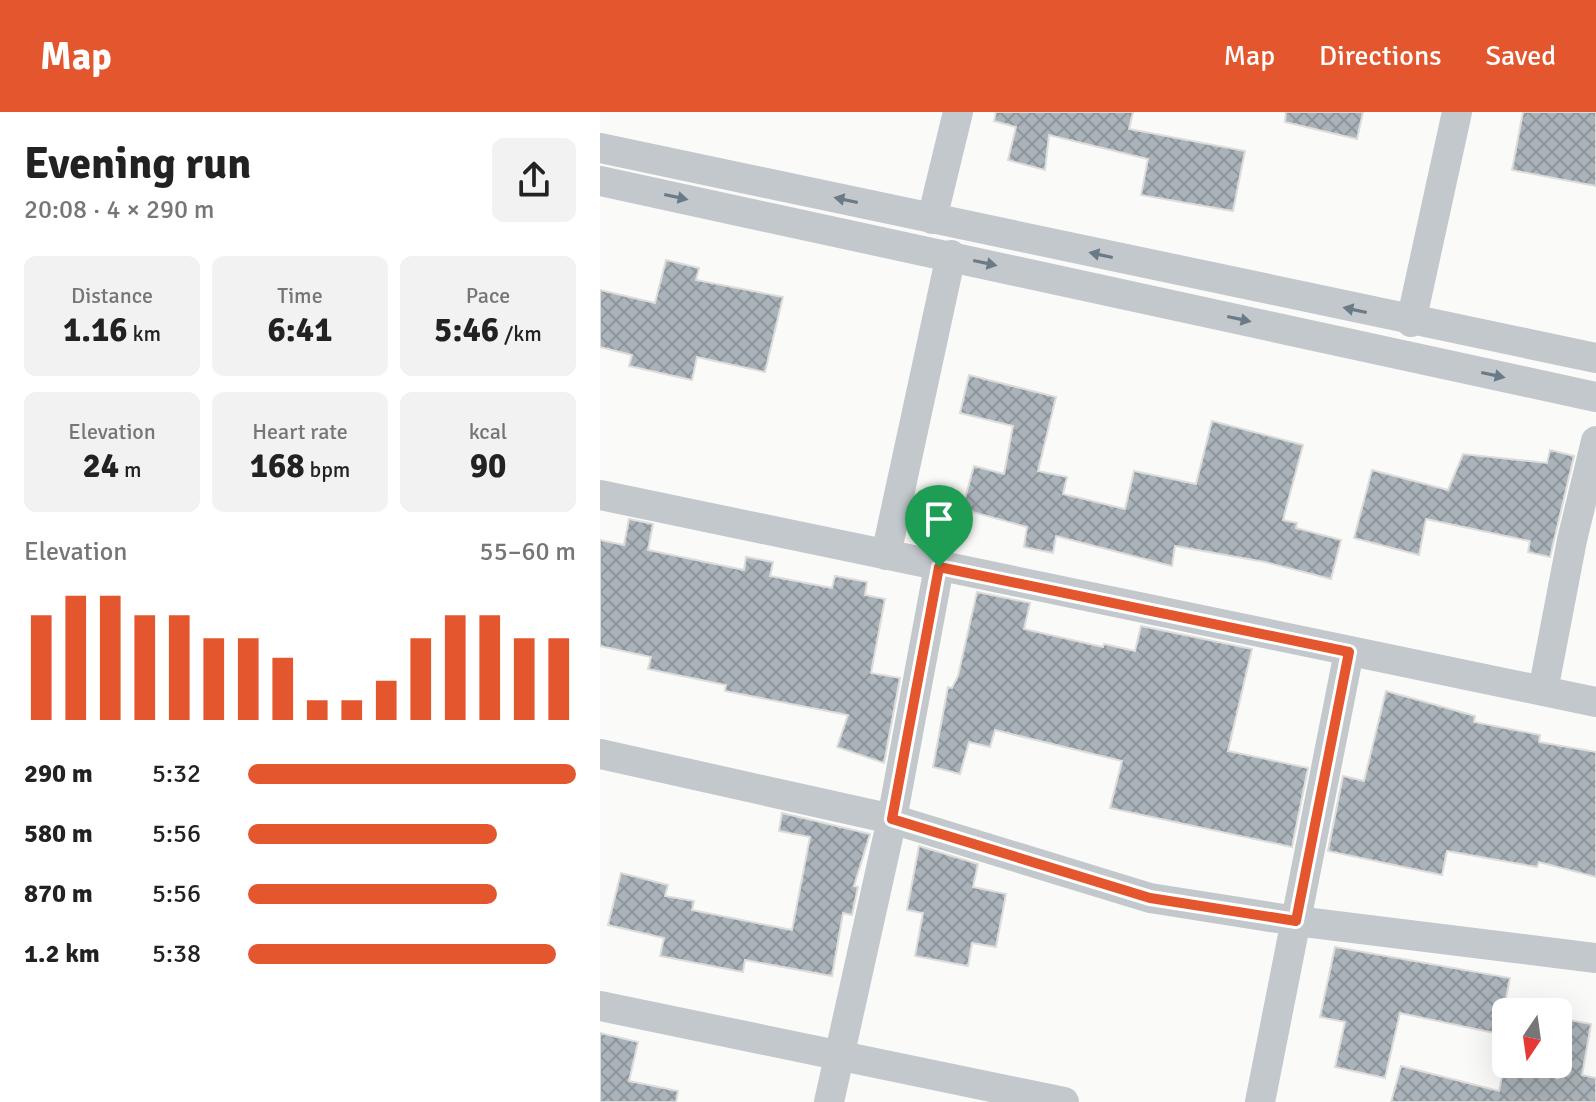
<!DOCTYPE html>
<meta charset="utf-8">
<style>
body{margin:0;font-family:Signika,sans-serif;background:#f2f2f2;color:#222;height:100vh;display:flex;flex-direction:column;font-size:30px;white-space:nowrap}
*{box-sizing:border-box;margin:0}
p{font-size:26px;color:#767676}
.icon{flex:none;width:44px;height:44px;fill:none;stroke:currentColor;stroke-width:2;stroke-linecap:round;stroke-linejoin:round}
.map{position:relative;flex:1;overflow:hidden}
.details{display:flex;flex-direction:column;background:#fff;width:600px}
.details>*{flex:none}
.needle{width:52px;rotate:193deg}
.buttons{position:absolute;left:892px;top:886px;display:grid;gap:16px}
.buttons a{display:grid;place-items:center;width:80px;height:80px;border-radius:12px;background:#fff;box-shadow:0 8px 32px #0002;font-size:40px}
.pin{position:absolute;display:grid;place-items:center;width:68px;height:68px;color:#fff;margin:-82px -34px;border-radius:50% 50% 50% 0;rotate:-45deg;box-shadow:0 0 8px #0007}
.pin .icon{rotate:45deg}
.round{display:grid;place-items:center;flex:none;width:84px;height:84px;border-radius:12px;background:#f2f2f2}
.overview{display:flex;align-items:center;justify-content:space-between;height:136px;padding:0 24px}
h1{font-size:44px;font-weight:800;line-height:60px}
.figures{display:grid;grid-template-columns:repeat(3,1fr);gap:12px;height:136px;padding:8px 24px}
.figures div{display:grid;align-content:center;border-radius:12px;background:#f2f2f2;text-align:center}
.figures b{font-size:34px;font-weight:800}
.figures small{font-size:22px;font-weight:400}
.figures p{font-size:22px}
.chart{height:224px;padding:16px 24px}
.chart p{display:flex;justify-content:space-between}
.chart svg{width:100%;height:144px;margin-top:8px;stroke:#e4572e;stroke-width:6}
ul{padding:0 24px;list-style:none;font-size:26px}
li{display:grid;grid-template-columns:128px 96px 1fr;align-items:center;height:60px}
li i{height:20px;border-radius:10px;background:#e4572e}
header{display:flex;align-items:center;gap:48px;box-sizing:border-box;height:112px;padding:0 40px;background:#e4572e;color:#fff}
header strong{font-size:38px}
nav{display:flex;gap:44px;margin-inline-start:auto;font-size:28px}
main{display:flex;flex:1;min-height:0}
.map>svg:first-child{display:block}
.building{fill:url(#building-cross-hatch);stroke:#dcdcda;stroke-width:2}
.lines{fill:none;stroke-linecap:round;stroke-linejoin:round}
.minor{stroke:#c3c8cc;stroke-width:30}
.oneway{fill:#6a7a87}
.route-casing{stroke:#fff;stroke-width:16}
.route{stroke:#e4572e;stroke-width:10}
</style>
<header>
<strong>Map</strong>
<nav><a>Map</a><a>Directions</a><a>Saved</a></nav>
</header>
<main>
<section class="details">
<div class="overview"><div><h1>Evening run</h1><p>20:08 · 4 × 290 m</p></div><a class="round"><svg class="icon" aria-label="share" viewBox="0 0 24 24"><path d="M12 15V3M7 8l5-5 5 5M5 13v7h14v-7"/></svg></a></div>
<div class="figures">
<div><p>Distance</p><b>1.16<small> km</small></b></div>
<div><p>Time</p><b>6:41</b></div>
<div><p>Pace</p><b>5:46<small> /km</small></b></div>
</div>
<div class="figures">
<div><p>Elevation</p><b>24<small> m</small></b></div>
<div><p>Heart rate</p><b>168<small> bpm</small></b></div>
<div><p>kcal</p><b>90</b></div>
</div>
<div class="chart"><p><span>Elevation</span>55–60 m</p>
<svg viewBox="0 0 160 44" preserveAspectRatio="none"><path d="M5 44V12M15 44V6M25 44V6M35 44V12M45 44V12M55 44V19M65 44V19M75 44V25M85 44V38M95 44V38M105 44V32M115 44V19M125 44V12M135 44V12M145 44V19M155 44V19"/></svg>
</div>
<ul>
<li><b>290 m</b>5:32<i style="width:100%"></i></li>
<li><b>580 m</b>5:56<i style="width:76%"></i></li>
<li><b>870 m</b>5:56<i style="width:76%"></i></li>
<li><b>1.2 km</b>5:38<i style="width:94%"></i></li>
</ul>
</section>
<div class="map">
<svg width="996" height="990" viewBox="0 0 996 990">
<defs>
<pattern id="building-cross-hatch" width="8" height="8" patternUnits="userSpaceOnUse" patternTransform="scale(2)"><rect width="8" height="8" fill="#aab3b9"/><path d="M0 0l8 8M0 8l8-8" fill="none" stroke="#8e969c"/></pattern>
</defs>
<rect width="100%" height="100%" fill="#fafaf8"/>
<path class="building" d="M396,0H533L529,17L645,39L633,99L541,83L548,47L449,23L445,58L408,48L416,15L394,9Z
M686,0H763L757,27L685,10Z
M923,0H996V74L912,58Z
M66,148L99,156L96,168L183,185L165,260L97,245L92,268L29,254L32,243L0,235V178L55,191Z
M369,263L456,285L438,359L467,365L463,382L525,397L534,359L596,372L612,309L703,333L683,408L697,411L696,416L741,428L731,467L665,450L575,434L572,454L456,424L453,441L424,435L427,415L362,397L374,354L404,362L413,314L360,301Z
M950,338L974,344L950,445L928,440L930,429L826,407L819,443L754,426L772,358L848,378L863,342L947,351Z
M337,388L362,394L354,421L330,414Z
M29,407L53,412L48,438L144,458L146,445L173,450L170,464L232,476L235,464L267,470L265,483L285,487L271,561L300,566L284,651L237,635L248,603L125,579L126,573L48,557L51,545L0,534V428L24,433Z
M377,480L430,491L424,517L503,535L504,532L535,539L541,514L652,537L628,639L708,656L692,735L510,696L522,649L395,618L390,635L369,630L360,662L333,655L348,575L352,576L358,564Z
M786,579L875,604L874,610L940,623L939,630L996,640V765L939,750L937,755L847,739L842,763L728,739L743,664L764,669Z
M182,701L270,722L254,774L258,775L252,803L243,801L232,864L145,848L143,860L60,844L64,826L8,813L21,761L68,773L65,784L94,789L92,798L192,818L210,725L179,719Z
M319,734L378,752L373,775L406,782L396,835L372,831L368,854L315,844L323,801L307,798Z
M735,835L910,866L899,922L800,901L785,966L735,955L745,910L720,905Z
M958,906L991,912L982,963L996,966V990H791L801,954L899,979L904,954L958,966Z
M0,921L38,930L29,969L78,979L76,990H0Z"/>
<g class="lines">
<path class="minor" d="M0,36L996,246
M0,69L996,285
M332,107L358,0
M811,210L857,0
M0,383L996,590
M286,443L351,143
M943,579L972,428L996,329
M0,642L292,707L550,786L696,809L996,846
M0,894L464,990
M229,990L292,707L339,455
M660,990L749,540"/>
</g>
<defs><path id="oneway-solid" d="M-6-.8H1V-3.2L6.5 0L1 3.2V.8H-6Z" transform="scale(2)"/></defs>
<g class="oneway">
<use href="#oneway-solid" transform="translate(76 85) rotate(12)"/>
<use href="#oneway-solid" transform="translate(246 88) rotate(-168)"/>
<use href="#oneway-solid" transform="translate(501 143) rotate(-168)"/>
<use href="#oneway-solid" transform="translate(385 151) rotate(12)"/>
<use href="#oneway-solid" transform="translate(755 198) rotate(-168)"/>
<use href="#oneway-solid" transform="translate(639 207) rotate(12)"/>
<use href="#oneway-solid" transform="translate(893 263) rotate(12)"/>
</g>
<g class="lines">
<g class="route-casing">
<path id="route" d="M339,455L749,540L696,809L550,786L292,707Z"/>
</g>
<use href="#route" class="route"/>
</g>
</svg>
<div class="buttons">
<a><svg class="needle" viewBox="-14 -14 28 28"><path d="M0-13l5 13h-10z" fill="#e53935"/><path d="M0 13l5-13h-10z" fill="#767676"/></svg></a>
</div>
<div class="pin" style="left:339px;top:455px;background:#1e9e55"><svg class="icon" aria-label="arrive" viewBox="0 0 24 24"><path d="M6 21V4h12l-3 4 3 4H6"/></svg></div>
</div>
</main>
